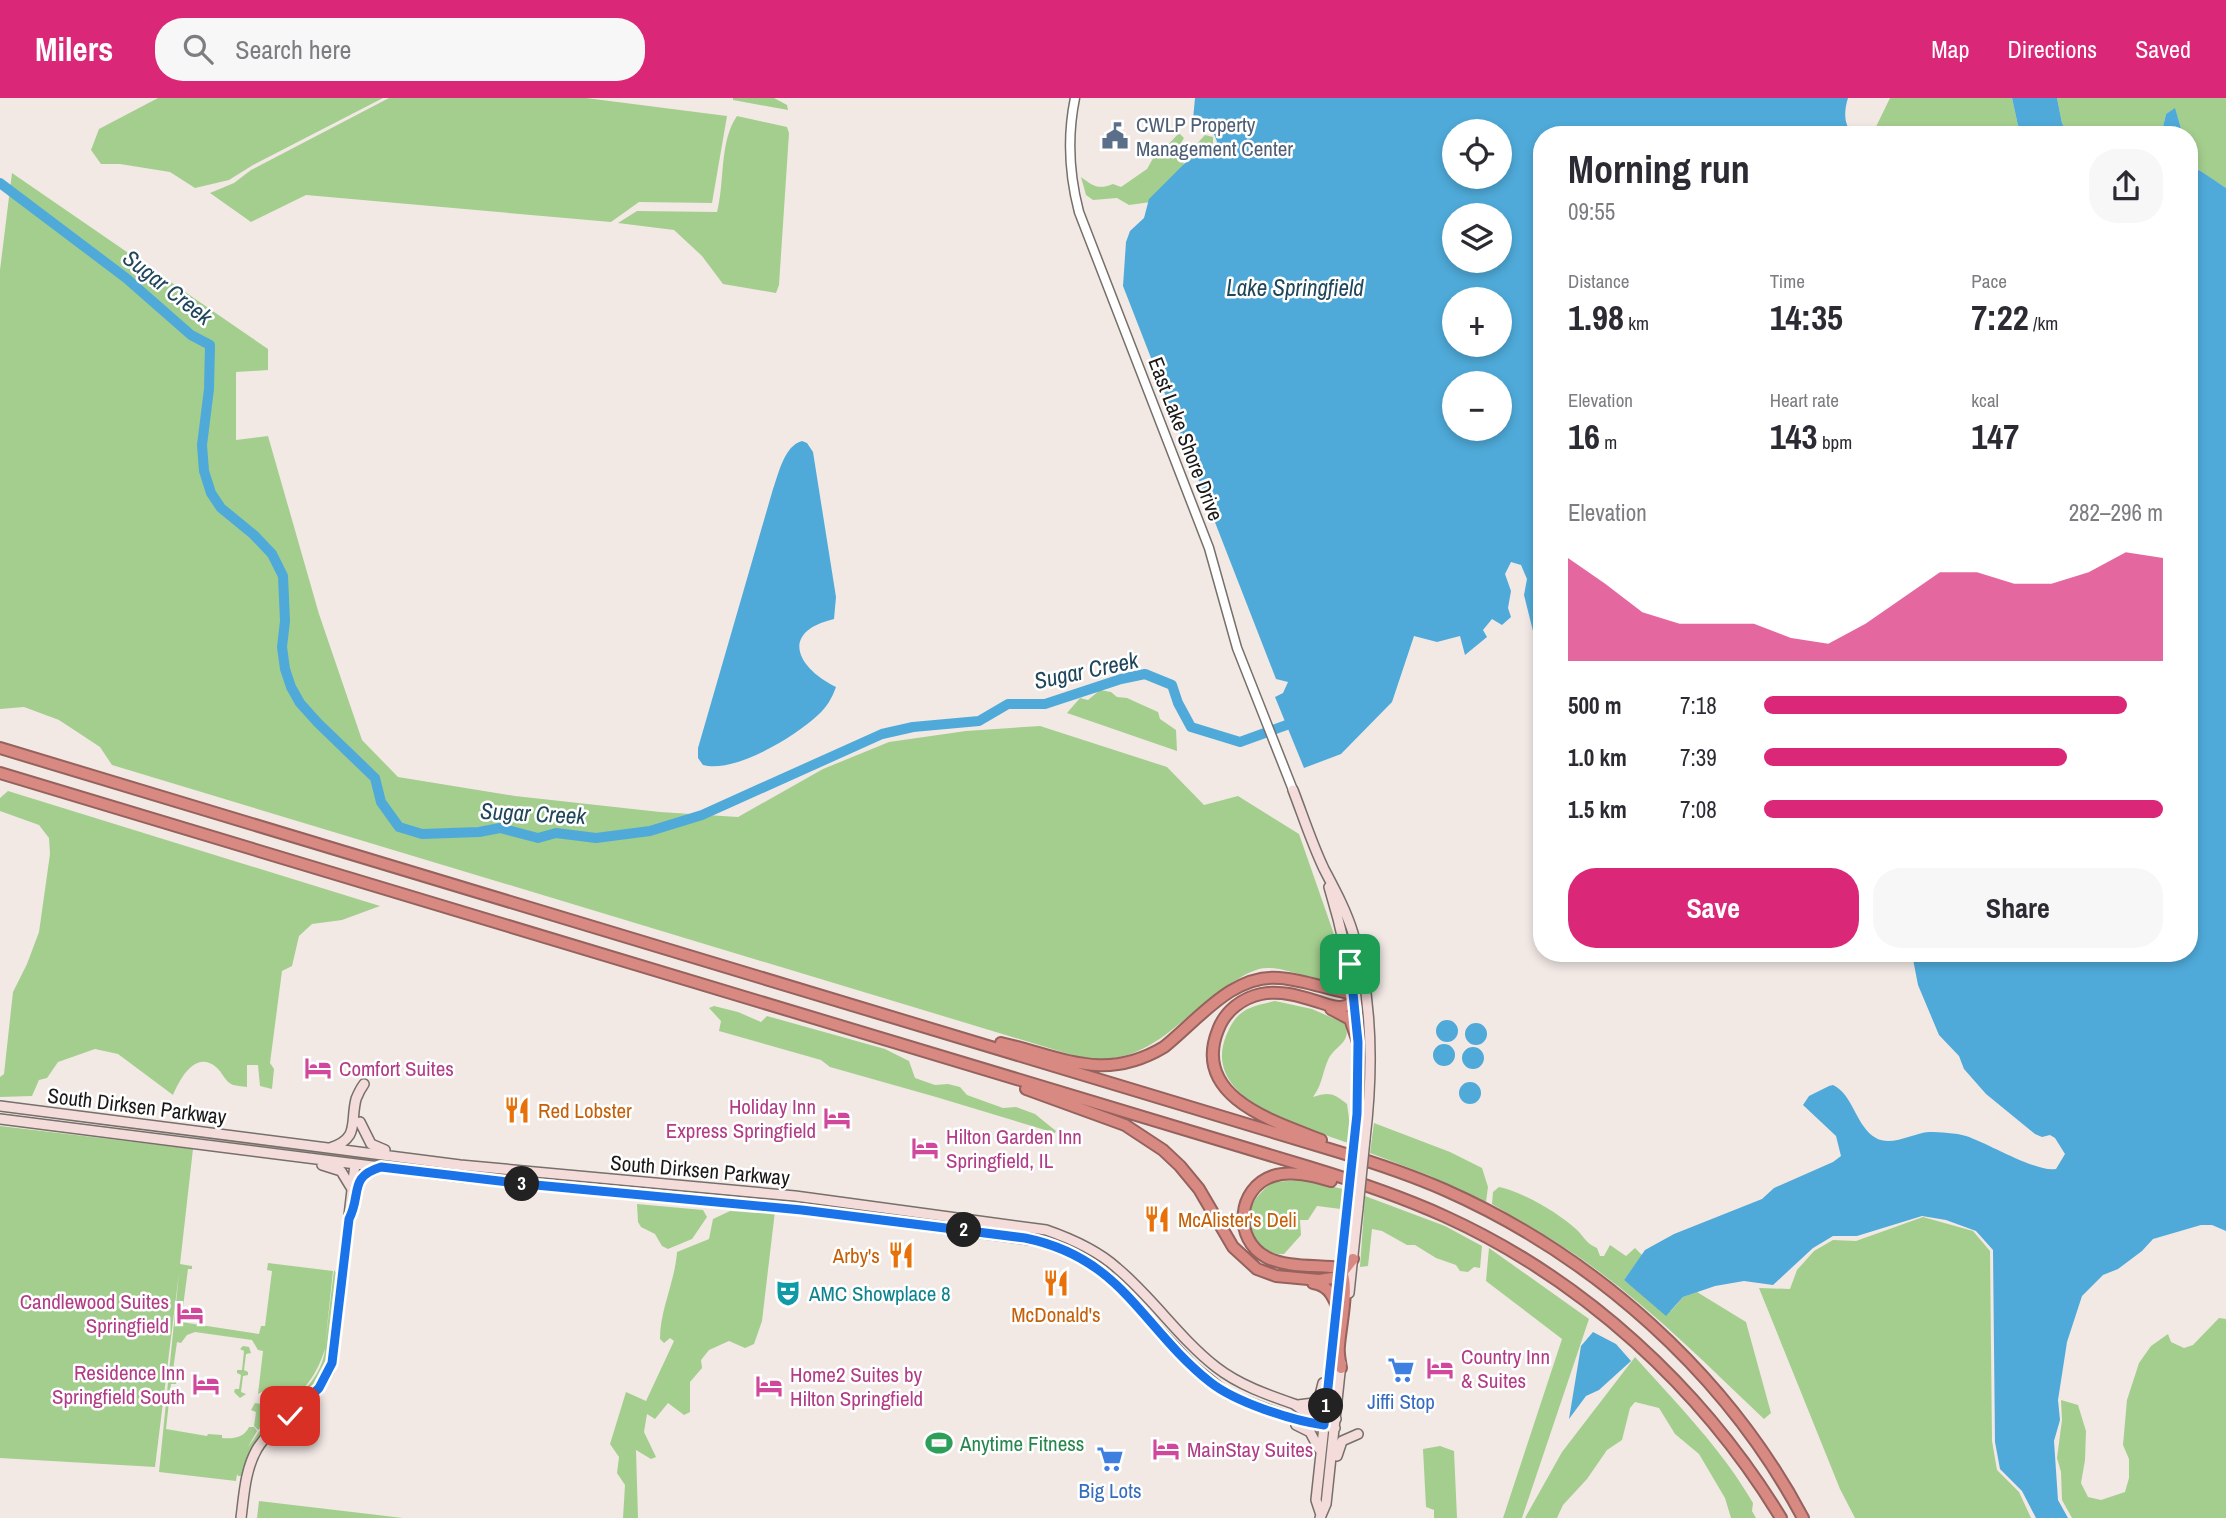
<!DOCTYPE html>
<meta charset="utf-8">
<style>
body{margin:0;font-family:"Archivo Narrow",sans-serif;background:#f7f7f7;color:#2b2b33;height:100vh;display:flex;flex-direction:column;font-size:26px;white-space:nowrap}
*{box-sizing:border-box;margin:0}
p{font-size:23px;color:#7c7c81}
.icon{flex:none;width:38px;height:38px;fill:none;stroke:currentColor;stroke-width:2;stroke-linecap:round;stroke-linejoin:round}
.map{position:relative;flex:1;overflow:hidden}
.side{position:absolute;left:1533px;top:28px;width:665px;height:836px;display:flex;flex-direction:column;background:#fff;border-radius:28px;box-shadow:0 4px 10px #0003}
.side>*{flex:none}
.controls{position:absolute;left:1442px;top:21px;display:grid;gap:14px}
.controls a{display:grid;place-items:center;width:70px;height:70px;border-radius:50%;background:#fff;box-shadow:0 4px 10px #0003;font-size:35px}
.pin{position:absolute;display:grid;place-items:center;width:60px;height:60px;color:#fff;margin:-30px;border-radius:14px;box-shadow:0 4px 10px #0006}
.km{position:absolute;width:35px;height:35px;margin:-18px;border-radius:50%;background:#222;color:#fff;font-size:19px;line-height:35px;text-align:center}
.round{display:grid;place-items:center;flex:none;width:74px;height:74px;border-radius:28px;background:#f7f7f7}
.summary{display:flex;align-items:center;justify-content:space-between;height:119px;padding:0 35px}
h1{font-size:38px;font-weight:800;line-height:52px}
.metrics{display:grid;grid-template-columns:repeat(3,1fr);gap:10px;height:119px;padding:7px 35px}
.metrics div{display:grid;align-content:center}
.metrics b{font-size:35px;font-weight:800}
.metrics small{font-size:19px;font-weight:400}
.metrics p{font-size:19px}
.chart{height:196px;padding:14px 35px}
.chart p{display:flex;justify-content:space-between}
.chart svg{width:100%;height:126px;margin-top:7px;fill:#db2777;opacity:.7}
.button{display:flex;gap:14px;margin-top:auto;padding:14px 35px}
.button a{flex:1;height:80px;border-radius:28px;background:#db2777;color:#fff;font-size:28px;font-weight:800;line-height:80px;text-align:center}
.button a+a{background:#f7f7f7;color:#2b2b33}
ul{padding:0 35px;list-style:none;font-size:23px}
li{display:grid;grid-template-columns:112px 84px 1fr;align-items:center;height:52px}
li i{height:18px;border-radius:9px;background:#db2777}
header{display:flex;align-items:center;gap:42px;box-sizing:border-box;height:98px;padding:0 35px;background:#db2777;color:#fff}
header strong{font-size:33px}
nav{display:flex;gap:38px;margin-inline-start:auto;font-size:24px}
.search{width:490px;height:63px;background:#f7f7f7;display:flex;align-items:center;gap:18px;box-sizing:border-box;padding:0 24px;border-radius:28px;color:#7c7c81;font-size:26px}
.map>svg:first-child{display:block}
.green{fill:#a4ce8e}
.water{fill:#4faad9;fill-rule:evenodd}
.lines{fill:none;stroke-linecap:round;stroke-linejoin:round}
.river{stroke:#4faad9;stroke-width:10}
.tertiary-casing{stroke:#766f6a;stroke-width:11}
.secondary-casing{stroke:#766f6a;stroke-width:12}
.motorway-casing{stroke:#95625d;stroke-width:14}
.tertiary{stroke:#fff;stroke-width:8}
.secondary{stroke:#f3dcda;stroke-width:9}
.motorway{stroke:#d78982;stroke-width:10}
.secondary-bridge-casing{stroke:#766f6a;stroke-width:12;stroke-linecap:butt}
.secondary-bridge{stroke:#f3dcda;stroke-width:9}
.route-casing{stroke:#fff;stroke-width:14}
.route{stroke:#1a73e8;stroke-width:9}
.labels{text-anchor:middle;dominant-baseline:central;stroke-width:5;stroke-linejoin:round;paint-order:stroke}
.service-label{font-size:21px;fill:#4e5e75;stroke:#fff;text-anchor:start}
.street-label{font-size:21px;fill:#1b1917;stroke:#fff}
.hotel-label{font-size:21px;fill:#b23c85;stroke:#fff;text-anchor:start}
.food-label{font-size:21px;fill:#c56008;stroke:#fff;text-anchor:start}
.culture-label{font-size:21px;fill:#0d838f;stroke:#fff;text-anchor:start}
.shop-label{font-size:21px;fill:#366cbe;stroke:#fff}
.leisure-label{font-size:21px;fill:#27864d;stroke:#fff;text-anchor:start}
.water-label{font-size:23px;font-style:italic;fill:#1f465a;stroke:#fff}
</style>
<header>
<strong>Milers</strong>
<div class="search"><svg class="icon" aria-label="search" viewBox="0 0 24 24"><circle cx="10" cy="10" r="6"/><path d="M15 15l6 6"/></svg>Search here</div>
<nav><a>Map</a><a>Directions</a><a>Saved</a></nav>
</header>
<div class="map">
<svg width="2226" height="1420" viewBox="0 0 2226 1420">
<rect width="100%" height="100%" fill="#f2e9e5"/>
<path class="green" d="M158,0H383L253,67L229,82L195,90L170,74L120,66H101L91,52L99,31Z
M389,0H586L727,18L712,105L639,104L611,124L306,97L251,124L210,95L234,85L251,72Z
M733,0H774L787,7L788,12L733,2Z
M1890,0H2012L2020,37H1872Z
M2057,0H2226V90C2199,72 2189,72 2189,37H2183L2175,11L2166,16L2161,37H2068L2062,25Z
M737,18L787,29L789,35L779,187L776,195L723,186L702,158L674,132L618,125L637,113L717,114C725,84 719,44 737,18Z
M1179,35L1184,40L1181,45L1186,50L1192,51L1205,37L1213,39V45L1197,64H1193L1188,59L1184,63L1183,70L1151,104L1129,107L1117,100L1093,102L1086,97L1081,79C1093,88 1098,92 1113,86L1121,89L1147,71L1156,55L1165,50Z
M12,75L268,251V272L236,274V342L268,338L319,516L362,642L398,679L515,698L660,714L738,719L823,671L889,644L966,633L1040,628L1167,669L1204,707L1238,698L1299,736L1336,842V881C1324,890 1284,865 1259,871C1246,875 1236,882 1226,889C1177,921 1150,969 1082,960L112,667L100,649L59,622L24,609L0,611V172Z
M1100,592L1111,594L1117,599L1127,600L1158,614L1160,621L1176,632L1177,653L1067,615L1080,600L1088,602Z
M8,693L380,808L342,822L312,826L299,838L292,868L282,873L270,965L274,971L272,991L260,988L258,967H247V989C242,988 235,988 231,986C225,983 222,974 216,969C195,952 180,981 173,997L118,956L95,951L58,964L47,980L39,982L32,998L0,999V979L4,976L13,894L27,866L39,834L50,756L49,740L39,727L0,713V700Z
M1275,903L1312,911L1344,925C1354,944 1334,948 1328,962C1322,976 1322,987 1313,999C1329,994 1333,995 1347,1006L1350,1028L1348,1045C1305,1029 1200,1003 1226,938C1237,911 1248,909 1275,903Z
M714,908L738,914L761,924L767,918L885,951L909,963L915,980L935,987L948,986L960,989L967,997L1003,1010L1016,1009L1035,1016L1056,1033L1055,1035L936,999L830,969L821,962L719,933L721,923L709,910Z
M1374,1025L1450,1054L1482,1070L1488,1089L1486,1104L1428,1077L1370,1055Z
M0,1028L193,1051L180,1166L192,1168V1171H188L181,1224L259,1236L261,1228H265L272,1173L267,1172L268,1165L333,1173L325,1248L334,1172L336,1175L329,1251L325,1268L309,1294L291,1310H284C303,1294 322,1278 325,1251C316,1279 305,1291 283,1310L270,1299L269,1294L264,1293L258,1296L263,1253L258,1252L252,1242L195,1234L187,1237L181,1245L177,1244L173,1272L178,1275L176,1286H171L166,1331L207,1338L208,1336L222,1337V1340C233,1341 244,1340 249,1329H254L257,1333L248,1349L261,1331L275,1319L273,1325L253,1348L241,1378H238L237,1376L236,1383L159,1374L179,1175L155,1369L0,1360Z
M1302,1082L1343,1091L1341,1111L1317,1108L1308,1122H1300L1301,1137L1284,1156C1260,1158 1244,1132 1251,1110C1255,1099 1264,1091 1273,1084Z
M1499,1089C1523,1094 1559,1115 1577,1132C1584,1139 1587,1146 1597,1150L1600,1158H1604L1610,1147L1626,1158L1635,1150L1642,1157L1624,1182L1641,1195L1671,1213L1683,1199L1697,1194L1746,1224L1771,1315L1764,1321C1706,1266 1649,1208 1583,1162C1554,1142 1523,1124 1492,1106L1493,1094Z
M1365,1098L1445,1128L1482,1148L1480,1170L1474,1169L1468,1174L1460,1173L1456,1167L1436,1160L1415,1147H1407L1382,1133L1372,1131L1368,1168L1360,1169Z
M637,1106L703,1112L707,1119L692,1141L668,1151L662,1148L655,1136L641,1129L638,1124Z
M765,1112L775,1113L762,1223L754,1246L745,1250L729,1243L709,1252L701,1262L702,1270L690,1284V1314L684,1317L668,1305L655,1321L647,1316L644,1334L656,1359L651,1361L636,1352L638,1420H623L625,1387L617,1375L619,1359L610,1346L626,1294L646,1303L674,1243L670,1240L664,1245L660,1241C660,1211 675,1184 677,1154L709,1141L713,1121L730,1113L758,1115Z
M1923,1119L1973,1133L1990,1153L1992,1343L1997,1372L2019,1394L2031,1420H1855L1840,1391L1759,1190L1790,1191L1797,1172L1814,1153L1833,1142L1856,1143Z
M1489,1150L1589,1221L1522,1420H1503L1562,1241L1486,1183Z
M2219,1220L2226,1221V1420H2072L2062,1402L2061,1374L2057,1360L2062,1322L2061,1302L2078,1307L2086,1333L2085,1362L2081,1385L2088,1399L2101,1402L2125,1394L2129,1380V1361L2123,1347L2127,1302L2139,1265L2151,1248L2168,1236L2171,1244L2184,1250L2193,1247Z
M243,1248L249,1249L251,1255L246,1256L244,1272L248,1274V1277L243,1278L241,1294L246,1296L240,1300L234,1294L235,1291H239L241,1277L237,1275V1272H242L244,1253L240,1251Z
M1635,1259C1677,1306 1722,1351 1753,1405L1752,1413L1756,1420H1731L1725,1400L1699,1356L1675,1336L1659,1310L1635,1304L1630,1310L1622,1342L1607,1352L1587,1381L1563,1407L1557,1420H1525L1562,1354Z
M255,1305L268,1307L275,1317L258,1332L254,1328L256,1314L251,1312Z
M1440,1348L1454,1353L1457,1420H1434V1412L1426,1409L1423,1351Z
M259,1403L403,1420H257Z"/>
<path class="water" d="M1195,0H1848C1844,13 1843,27 1854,37H1542V545L1533,533L1524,497L1527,481L1521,467L1511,464L1505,476L1511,493L1508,510L1511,519L1502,527L1492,521L1483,532L1487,539L1465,557L1460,538L1437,544L1414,538L1392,604L1341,656L1304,670L1275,599L1283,595L1288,584L1276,581L1123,188L1126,144L1130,133L1144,120L1149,101L1187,63L1209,54L1217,44C1214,30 1203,28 1193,21ZM1454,33H1500V79H1454ZM1454,117H1500V163H1454ZM1454,201H1500V247H1454ZM1454,285H1500V331H1454Z
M2012,0H2057L2062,25L2068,37H2020Z
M2175,10L2183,37H2161L2166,16Z
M2189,54L2196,70L2226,90V1133L2212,1127H2201L2153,1141L2142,1153L2118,1171L2103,1177L2082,1198L2067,1244L2058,1302L2060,1322L2054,1343L2058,1402L2068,1420H2036L2022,1393L2000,1371L1995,1344L1993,1152L1976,1133L1946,1122L1922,1118L1857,1138H1833L1813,1150L1773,1187L1744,1183L1715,1188L1683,1199L1666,1218L1624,1182L1645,1152L1674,1136L1762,1101L1774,1090L1833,1064L1841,1058L1836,1038L1803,1007L1809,998L1829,988L1833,987C1853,996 1856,1029 1876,1040C1892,1049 1913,1035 1929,1034C1940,1034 1956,1035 1966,1038C1988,1045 2037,1075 2056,1071L2065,1056L2055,1040L2050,1037L2042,1039L2035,1036L1986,996L1964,971L1959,958L1939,937L1918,887L1912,856H2189Z
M802,343L807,345L813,354L836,499L834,521C779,534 797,570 836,589C832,600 827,609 818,617C796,638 734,676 703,667L698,660V650L773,391C779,375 784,348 802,343Z
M1436 933a11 11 0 1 1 22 0a11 11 0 1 1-22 0Z
M1465 936a11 11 0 1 1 22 0a11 11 0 1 1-22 0Z
M1433 957a11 11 0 1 1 22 0a11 11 0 1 1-22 0Z
M1462 960a11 11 0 1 1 22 0a11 11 0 1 1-22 0Z
M1459 995a11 11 0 1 1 22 0a11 11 0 1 1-22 0Z
M1593,1234L1616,1246L1631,1263L1599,1292L1586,1298L1569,1321L1581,1248Z"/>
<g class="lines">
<path class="river" d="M0,85L126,180L191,237L210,247L209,291L202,347L204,373L211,395L221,410L254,437L272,456L283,478L285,523L282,549L285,571L291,589L300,605L318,625L375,680L381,704L399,729L422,736L479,734L500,730L538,740L556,735L596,740L650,733L702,717L882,636L913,629L979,623L1008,606H1045L1121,581L1145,576L1172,587L1178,605L1191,629L1240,644L1292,625"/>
<g class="tertiary-casing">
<path id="tertiary" d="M1075,0C1067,39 1069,76 1079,114L1209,450L1237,550L1293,692"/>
</g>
<g class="secondary-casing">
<path id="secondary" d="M1293,692C1303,718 1312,746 1324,771C1335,792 1346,812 1353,835C1373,900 1373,974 1365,1041
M1329,789C1355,874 1363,949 1355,1037
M0,1008L460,1067L795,1098L1046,1132C1072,1141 1097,1152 1117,1170C1153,1200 1179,1240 1216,1269C1239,1287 1268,1297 1294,1306L1301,1311L1336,1321
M0,1021L459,1079L802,1112L1039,1143L1080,1159L1109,1179L1194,1269L1229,1297L1305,1325L1335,1330
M360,1024L371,1046L385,1052
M330,1050C360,1040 350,1025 356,1001C358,996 361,990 364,986
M322,1067L341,1073L352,1091
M357,1093L361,1079L379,1070
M1349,1195L1358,1110
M1298,1307L1314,1305L1320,1297L1323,1285
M1296,1327L1310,1334L1319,1351
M1337,1358L1342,1343L1358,1336
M1321,1417L1316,1402L1348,1107
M241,1420C244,1397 245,1372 257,1351C278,1317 319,1304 332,1265L355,1066
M1320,1420L1326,1406L1341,1265"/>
</g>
<g class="motorway-casing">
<path id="motorway" d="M0,650L1339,1054C1375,1065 1411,1077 1445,1092C1594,1158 1726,1275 1803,1420
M0,675L1309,1069C1355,1083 1400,1098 1444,1118C1583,1181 1702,1290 1781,1420
M1331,911L1350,921L1358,944
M1001,945C1062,959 1104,985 1164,949C1198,922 1233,875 1280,880C1305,882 1329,892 1354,896
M1026,991L1125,1027L1163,1052L1180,1068L1199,1091L1233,1149L1257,1171L1276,1178L1319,1182L1339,1179L1353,1161
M1321,1042C1275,1024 1191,999 1218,932C1225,913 1242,900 1261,896C1281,892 1300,898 1319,904C1325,906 1333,909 1340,909C1345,909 1350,906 1355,904
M1331,1083C1314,1078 1291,1072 1273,1078C1237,1090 1233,1141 1266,1159C1286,1170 1318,1167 1340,1170C1351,1185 1340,1229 1339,1248C1338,1255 1340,1263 1341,1270
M1313,1185C1327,1187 1332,1196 1337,1208"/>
</g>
<use href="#tertiary" class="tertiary"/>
<use href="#secondary" class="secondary"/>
<use href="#motorway" class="motorway"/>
<g class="secondary-bridge-casing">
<path id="secondary-bridge" d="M1348,1107L1355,1037
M1358,1110L1365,1041"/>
</g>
<use href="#secondary-bridge" class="secondary-bridge"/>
</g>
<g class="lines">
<g class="route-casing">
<path id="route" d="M290,1318L319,1290L332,1265L349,1121C362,1096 348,1079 381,1069L525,1086L802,1112L1025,1140C1123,1160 1141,1229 1210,1284C1235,1304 1293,1323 1324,1327L1357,1016L1358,944L1350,866"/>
</g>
<use href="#route" class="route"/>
</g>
<defs>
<g id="civic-bare" transform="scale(2.1)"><path d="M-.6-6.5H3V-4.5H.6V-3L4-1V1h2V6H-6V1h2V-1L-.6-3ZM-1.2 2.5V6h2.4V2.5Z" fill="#5c6f8a" stroke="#fff" stroke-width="2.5" paint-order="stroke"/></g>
<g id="hotel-bare" transform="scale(2.1)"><path d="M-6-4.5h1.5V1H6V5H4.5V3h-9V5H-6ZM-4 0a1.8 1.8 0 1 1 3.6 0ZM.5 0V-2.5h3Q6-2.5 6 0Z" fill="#d1479c" stroke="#fff" stroke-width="2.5" paint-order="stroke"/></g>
<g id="restaurant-bare" transform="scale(2.1)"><path d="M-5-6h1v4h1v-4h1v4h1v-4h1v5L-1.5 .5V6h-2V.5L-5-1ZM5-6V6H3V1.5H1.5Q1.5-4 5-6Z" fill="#e8710a" stroke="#fff" stroke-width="2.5" paint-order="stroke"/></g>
<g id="theatre-bare" transform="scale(2.1)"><path d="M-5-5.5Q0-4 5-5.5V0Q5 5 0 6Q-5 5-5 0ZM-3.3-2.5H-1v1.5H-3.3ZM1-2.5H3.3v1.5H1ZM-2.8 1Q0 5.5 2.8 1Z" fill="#0f9aa8" stroke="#fff" stroke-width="2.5" paint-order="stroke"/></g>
<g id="supermarket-bare" transform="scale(2.1)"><path d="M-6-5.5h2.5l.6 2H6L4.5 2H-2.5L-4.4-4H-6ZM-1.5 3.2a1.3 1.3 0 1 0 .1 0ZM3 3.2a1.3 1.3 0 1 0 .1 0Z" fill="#3f7fe0" stroke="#fff" stroke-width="2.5" paint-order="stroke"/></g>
<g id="stadium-bare" transform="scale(2.1)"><path d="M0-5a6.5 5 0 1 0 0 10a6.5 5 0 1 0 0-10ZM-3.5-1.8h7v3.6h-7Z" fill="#2e9e5b" stroke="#fff" stroke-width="2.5" paint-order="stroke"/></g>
</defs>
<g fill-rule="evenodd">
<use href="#civic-bare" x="1115" y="38"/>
<use href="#hotel-bare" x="318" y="970"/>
<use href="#restaurant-bare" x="517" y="1012"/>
<use href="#hotel-bare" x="837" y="1020"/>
<use href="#hotel-bare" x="925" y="1050"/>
<use href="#restaurant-bare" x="1157" y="1121"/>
<use href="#restaurant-bare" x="901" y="1157"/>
<use href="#restaurant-bare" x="1056" y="1185"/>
<use href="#theatre-bare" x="788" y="1195"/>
<use href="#hotel-bare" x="190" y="1215"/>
<use href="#hotel-bare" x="1440" y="1270"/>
<use href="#supermarket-bare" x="1401" y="1272"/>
<use href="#hotel-bare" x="206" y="1286"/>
<use href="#hotel-bare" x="769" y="1288"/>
<use href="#stadium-bare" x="939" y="1345"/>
<use href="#hotel-bare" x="1166" y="1351"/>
<use href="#supermarket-bare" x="1110" y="1361"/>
</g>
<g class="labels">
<g class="service-label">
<text x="1136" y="26">CWLP Property<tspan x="1136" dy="24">Management Center</tspan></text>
</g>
<g class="street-label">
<text transform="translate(1186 341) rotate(69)">East Lake Shore Drive</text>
<text transform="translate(137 1008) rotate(7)">South Dirksen Parkway</text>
<text transform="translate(700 1072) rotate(5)">South Dirksen Parkway</text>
</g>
<g class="hotel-label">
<text x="339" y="970">Comfort Suites</text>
<text x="816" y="1008" text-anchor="end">Holiday Inn<tspan x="816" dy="24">Express Springfield</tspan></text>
<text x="946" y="1038">Hilton Garden Inn<tspan x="946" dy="24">Springfield, IL</tspan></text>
<text x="169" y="1203" text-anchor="end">Candlewood Suites<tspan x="169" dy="24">Springfield</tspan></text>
<text x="1461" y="1258">Country Inn<tspan x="1461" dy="24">&amp; Suites</tspan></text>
<text x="185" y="1274" text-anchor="end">Residence Inn<tspan x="185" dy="24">Springfield South</tspan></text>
<text x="790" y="1276">Home2 Suites by<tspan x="790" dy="24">Hilton Springfield</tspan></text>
<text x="1187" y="1351">MainStay Suites</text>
</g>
<g class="food-label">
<text x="538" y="1012">Red Lobster</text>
<text x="1178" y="1121">McAlister's Deli</text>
<text x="880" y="1157" text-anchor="end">Arby's</text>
<text x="1056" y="1216" text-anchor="middle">McDonald's</text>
</g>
<g class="culture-label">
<text x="809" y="1195">AMC Showplace 8</text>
</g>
<g class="shop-label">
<text x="1401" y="1303">Jiffi Stop</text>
<text x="1110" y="1392">Big Lots</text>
</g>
<g class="leisure-label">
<text x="960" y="1345">Anytime Fitness</text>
</g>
<g class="water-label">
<text transform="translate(168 189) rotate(38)">Sugar Creek</text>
<text x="1295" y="189">Lake Springfield</text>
<text transform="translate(1086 572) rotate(-12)">Sugar Creek</text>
<text transform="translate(533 715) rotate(3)">Sugar Creek</text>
</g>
</g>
</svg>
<div class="controls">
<a><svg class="icon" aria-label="locate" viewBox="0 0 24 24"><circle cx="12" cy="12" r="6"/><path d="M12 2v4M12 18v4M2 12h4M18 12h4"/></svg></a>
<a><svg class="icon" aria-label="layers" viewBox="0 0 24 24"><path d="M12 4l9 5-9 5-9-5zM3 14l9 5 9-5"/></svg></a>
<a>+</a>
<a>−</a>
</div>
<div class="pin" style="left:1350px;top:866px;background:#1e9e55"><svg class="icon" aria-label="arrive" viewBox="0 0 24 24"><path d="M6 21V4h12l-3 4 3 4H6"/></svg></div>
<div class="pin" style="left:290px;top:1318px;background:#d93025"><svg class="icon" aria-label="check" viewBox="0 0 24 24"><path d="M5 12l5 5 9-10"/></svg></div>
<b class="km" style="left:1326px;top:1308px">1</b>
<b class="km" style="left:964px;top:1132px">2</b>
<b class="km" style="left:522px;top:1086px">3</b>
<section class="side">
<div class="summary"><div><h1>Morning run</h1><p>09:55</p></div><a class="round"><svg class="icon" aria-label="share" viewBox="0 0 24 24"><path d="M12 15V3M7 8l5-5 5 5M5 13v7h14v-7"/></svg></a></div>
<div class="metrics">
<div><p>Distance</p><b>1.98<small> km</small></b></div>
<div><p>Time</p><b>14:35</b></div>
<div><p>Pace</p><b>7:22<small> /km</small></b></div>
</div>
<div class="metrics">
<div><p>Elevation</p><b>16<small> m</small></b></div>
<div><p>Heart rate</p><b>143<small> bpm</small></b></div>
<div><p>kcal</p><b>147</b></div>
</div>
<div class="chart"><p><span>Elevation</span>282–296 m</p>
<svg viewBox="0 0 160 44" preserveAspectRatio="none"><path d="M0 44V8L10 17L20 27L30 31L40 31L50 31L60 36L70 38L80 31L90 22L100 13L110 13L120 17L130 17L140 13L150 6L160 8V44z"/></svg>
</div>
<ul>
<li><b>500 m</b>7:18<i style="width:91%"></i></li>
<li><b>1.0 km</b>7:39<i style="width:76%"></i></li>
<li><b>1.5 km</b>7:08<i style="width:100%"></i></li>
</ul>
<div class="button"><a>Save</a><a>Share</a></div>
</section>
</div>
